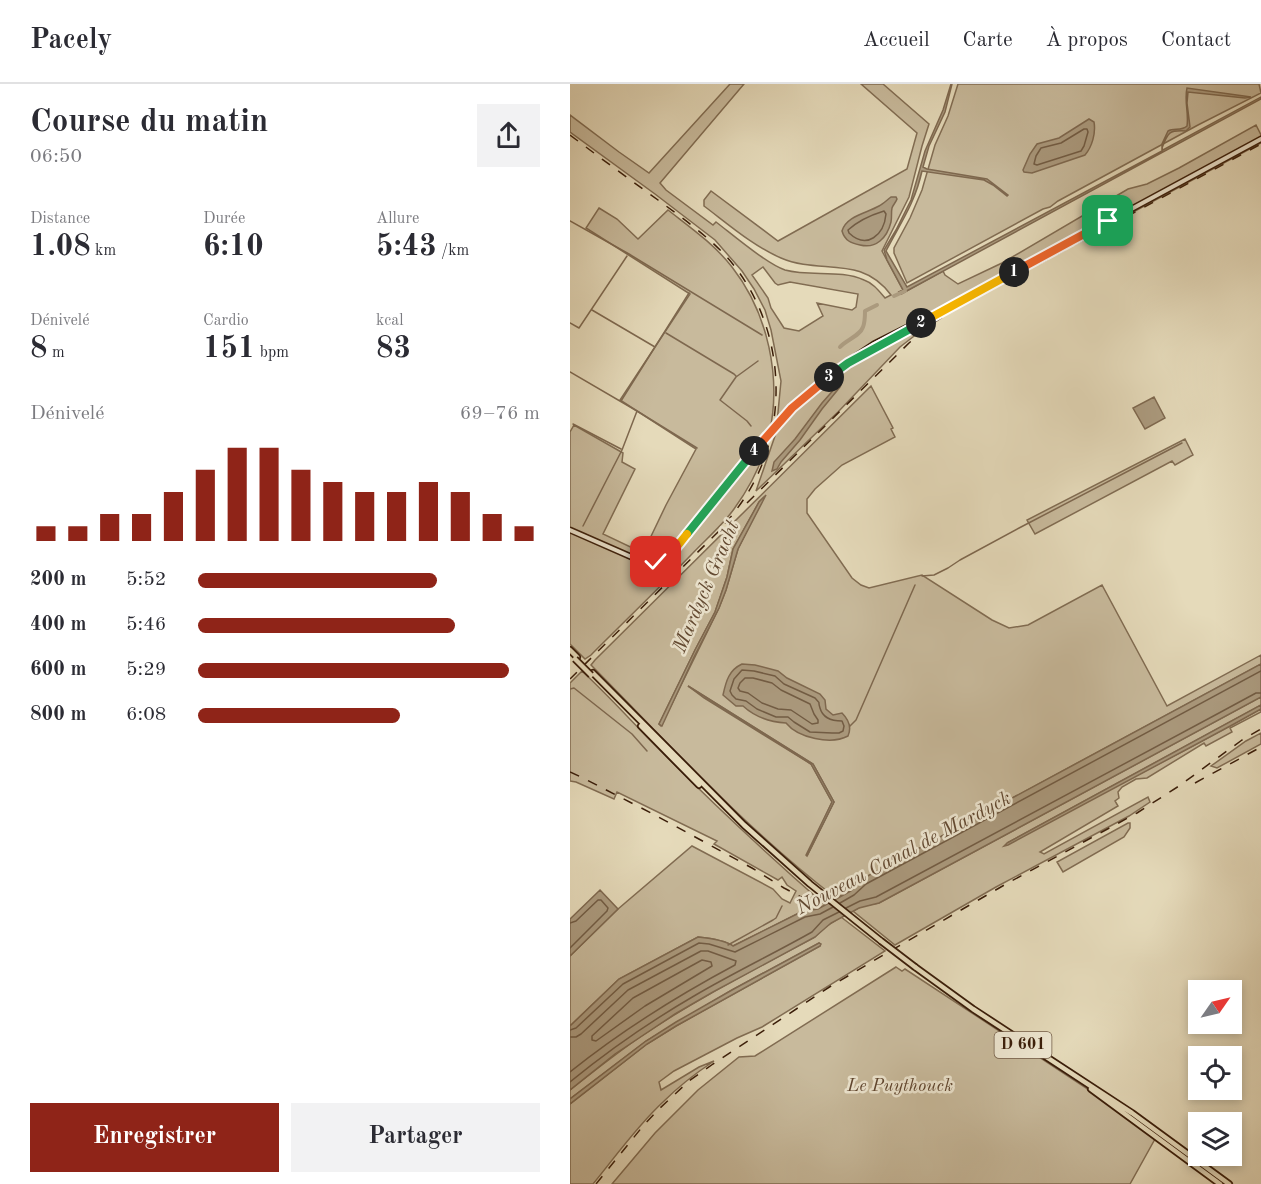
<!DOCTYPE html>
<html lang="fr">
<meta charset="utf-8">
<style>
body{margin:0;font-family:"Old Standard TT",serif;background:#f2f2f3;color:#2b2b33;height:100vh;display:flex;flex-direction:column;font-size:22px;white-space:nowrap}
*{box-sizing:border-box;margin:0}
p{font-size:20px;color:#7c7c81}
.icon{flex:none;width:33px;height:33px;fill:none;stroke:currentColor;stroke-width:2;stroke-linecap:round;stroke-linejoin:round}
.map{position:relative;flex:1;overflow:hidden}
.sheet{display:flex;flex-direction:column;background:#fff;width:570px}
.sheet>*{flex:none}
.needle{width:39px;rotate:56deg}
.controls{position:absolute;left:618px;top:896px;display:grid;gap:12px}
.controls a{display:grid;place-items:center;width:54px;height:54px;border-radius:0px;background:#fff;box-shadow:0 3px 9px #0003;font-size:30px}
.pin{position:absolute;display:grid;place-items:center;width:51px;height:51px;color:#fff;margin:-26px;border-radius:12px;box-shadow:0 3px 9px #0006}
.km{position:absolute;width:30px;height:30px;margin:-15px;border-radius:50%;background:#222;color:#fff;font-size:16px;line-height:30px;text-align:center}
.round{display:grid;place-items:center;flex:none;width:63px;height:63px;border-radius:0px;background:#f2f2f3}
.headline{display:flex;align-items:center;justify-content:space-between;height:102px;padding:0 30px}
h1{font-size:33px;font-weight:700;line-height:45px}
.figures{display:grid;grid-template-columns:repeat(3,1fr);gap:9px;height:102px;padding:6px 30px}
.figures div{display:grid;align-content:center}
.figures b{font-size:30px;font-weight:700}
.figures small{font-size:16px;font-weight:400}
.figures p{font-size:16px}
.chart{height:168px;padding:12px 30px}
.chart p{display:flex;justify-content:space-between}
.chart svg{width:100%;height:108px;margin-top:6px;stroke:#8f2418;stroke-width:6}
.button{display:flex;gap:12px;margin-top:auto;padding:12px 30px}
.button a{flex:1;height:69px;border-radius:0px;background:#8f2418;color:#fff;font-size:24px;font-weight:700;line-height:69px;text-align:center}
.button a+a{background:#f2f2f3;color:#2b2b33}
ul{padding:0 30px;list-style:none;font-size:20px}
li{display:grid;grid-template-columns:96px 72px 1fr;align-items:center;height:45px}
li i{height:15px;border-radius:8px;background:#8f2418}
header{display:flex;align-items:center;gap:36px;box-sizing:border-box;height:84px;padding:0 30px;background:#fff;border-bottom:2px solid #e1e1e2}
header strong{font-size:28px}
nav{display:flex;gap:33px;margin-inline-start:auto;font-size:21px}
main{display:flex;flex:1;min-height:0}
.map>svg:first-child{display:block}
.green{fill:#c8ba9c;stroke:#816c52;stroke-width:1.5;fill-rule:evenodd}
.water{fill:#ab9a7e;stroke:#7e684f;stroke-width:1.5}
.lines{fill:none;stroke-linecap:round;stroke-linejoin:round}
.shore{stroke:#725c44;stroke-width:1.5}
.stream{stroke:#7e684f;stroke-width:1.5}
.canal{stroke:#ab9a7e;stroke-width:4}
.secondary-casing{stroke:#3a1d09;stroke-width:7}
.primary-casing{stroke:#3a1d09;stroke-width:8}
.secondary{stroke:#eee7d2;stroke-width:4}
.primary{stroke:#e5daba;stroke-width:4.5}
.rail{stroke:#3a1d09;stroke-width:1.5;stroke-dasharray:10 10;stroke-linecap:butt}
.primary-bridge-casing{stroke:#3a1d09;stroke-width:8;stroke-linecap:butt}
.primary-bridge{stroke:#e5daba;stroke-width:4.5}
.split-1-casing{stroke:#fff;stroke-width:12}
.split-2-casing{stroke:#fff;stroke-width:12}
.split-3-casing{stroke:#fff;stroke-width:12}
.split-4-casing{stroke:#fff;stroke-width:12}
.split-5-casing{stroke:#fff;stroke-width:12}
.split-6-casing{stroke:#fff;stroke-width:12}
.split-1{stroke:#f0652b;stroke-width:8}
.split-2{stroke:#f5b400;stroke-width:8}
.split-3{stroke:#22a559;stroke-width:8}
.split-4{stroke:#f0652b;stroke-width:8}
.split-5{stroke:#22a559;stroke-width:8}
.split-6{stroke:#f5b400;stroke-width:8}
.labels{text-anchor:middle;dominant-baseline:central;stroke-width:5;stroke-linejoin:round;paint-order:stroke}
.shield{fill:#eee7d2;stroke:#705a45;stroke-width:1.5}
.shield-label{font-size:16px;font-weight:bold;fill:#3a1d09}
.park-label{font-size:18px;font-style:italic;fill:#5e442e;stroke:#eee7d2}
.water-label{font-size:20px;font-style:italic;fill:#624932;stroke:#eee7d2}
</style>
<header>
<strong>Pacely</strong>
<nav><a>Accueil</a><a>Carte</a><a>À propos</a><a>Contact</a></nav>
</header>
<main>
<section class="sheet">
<div class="headline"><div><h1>Course du matin</h1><p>06:50</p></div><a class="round"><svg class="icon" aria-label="share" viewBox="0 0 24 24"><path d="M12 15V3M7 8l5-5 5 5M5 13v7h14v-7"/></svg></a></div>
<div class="figures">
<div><p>Distance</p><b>1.08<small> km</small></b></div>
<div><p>Durée</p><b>6:10</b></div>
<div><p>Allure</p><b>5:43<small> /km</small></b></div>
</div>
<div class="figures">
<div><p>Dénivelé</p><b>8<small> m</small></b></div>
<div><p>Cardio</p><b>151<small> bpm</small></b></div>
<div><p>kcal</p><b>83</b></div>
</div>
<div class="chart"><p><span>Dénivelé</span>69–76 m</p>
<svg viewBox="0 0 160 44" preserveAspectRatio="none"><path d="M5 44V38M15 44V38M25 44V33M35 44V33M45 44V24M55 44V15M65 44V6M75 44V6M85 44V15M95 44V20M105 44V24M115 44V24M125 44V20M135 44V24M145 44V33M155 44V38"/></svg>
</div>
<ul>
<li><b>200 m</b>5:52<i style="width:70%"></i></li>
<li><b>400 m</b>5:46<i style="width:75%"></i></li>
<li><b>600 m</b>5:29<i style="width:91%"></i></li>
<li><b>800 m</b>6:08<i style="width:59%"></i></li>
</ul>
<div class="button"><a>Enregistrer</a><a>Partager</a></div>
</section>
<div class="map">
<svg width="691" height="1100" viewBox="0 0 691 1100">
<rect width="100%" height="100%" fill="#e5daba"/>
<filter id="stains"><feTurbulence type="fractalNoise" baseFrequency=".00333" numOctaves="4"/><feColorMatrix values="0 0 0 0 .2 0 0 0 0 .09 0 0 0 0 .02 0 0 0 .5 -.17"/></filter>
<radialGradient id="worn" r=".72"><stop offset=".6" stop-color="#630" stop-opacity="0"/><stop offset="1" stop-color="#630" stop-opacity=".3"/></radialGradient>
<path class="green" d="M160,0H174L90,99L96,106L143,141L146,138C163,151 197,180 215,186C241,193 270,185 294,196C303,199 309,207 315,214L321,211C291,170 250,191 211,174C183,162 158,140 134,122V116L141,107L208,157L337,85L347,49L291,0H313L359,40L352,62L339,113L312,167L333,206L329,208L331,210L373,187L375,191L388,200L432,179L558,105L577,100L609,84L686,41L691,51V59L395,219L361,239L330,263L268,328L186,407L206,349L211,297L201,246L195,226L184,205L172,187L145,156L85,110L0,48V31L49,68L79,89ZM193,183L205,199L208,201L220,198L288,210L286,223L282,226L247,219L253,232L229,247L214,244L201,224L198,214L182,191Z
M388,0H689L691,9L628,41L488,117L480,123L473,125L337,199L324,169V164L340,134L352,106L365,61L378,32Z
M29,124L47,135L68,155L98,126C121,144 144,160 162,183C198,229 212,294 199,351C193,378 180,403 164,425C152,442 135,456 121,471C88,505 54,538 21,571L15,575L0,560V348L4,341L53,369L52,378L65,385L33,450L73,469L96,421L126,365L50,316L120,210L16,144Z
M301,302L323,344L321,345L325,353L272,381L245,405L237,415V429L282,494L291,501L299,504L352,491L422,536L439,544L458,541L532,501L597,622L691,571V580L292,795L281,807L266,814C177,746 100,661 21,581L25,576ZM194,413L168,465L156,506L149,524L91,642L89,640L125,566L145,528L157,493L163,465L189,418ZM118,602L243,680L264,718L237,772L262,718L241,680Z
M615,355L623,371L605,381L602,377L465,450L457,436Z
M12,587C39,612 63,639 89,665C142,719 198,771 255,821L248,825L233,827L163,862C155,856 138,854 128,853L49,895L0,942V872L48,825L122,762L203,805L212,815L220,819L226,807L217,801L212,793L208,796L144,760L147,757L47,708L44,715L6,698L0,697V599Z
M691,613V621L437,759L619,664L691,625V628L660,644L662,648L636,662L634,659L577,694L566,695L552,703L548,708L549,714L545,717L548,722L470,768L474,770L578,713L580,718L559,732L426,803L325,861L283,827L292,822L309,819Z
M691,649V660L647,684L641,682L676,657Z
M558,739H560V744L554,753L493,788L487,778Z
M271,833L315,867L192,943L167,954L104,987L89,998L91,1006L129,983L144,977C126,989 109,1002 93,1018C67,1042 46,1072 23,1100H0V1020L77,960L106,942L250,862V860L249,859L162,906L76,957L0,1015V1006C24,987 48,968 73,951C128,914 187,884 245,853L255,843Z
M326,883L332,887L335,885L545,1023L585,1055L560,1100H42L85,1049L128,1006L169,973L185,972Z"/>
<path class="water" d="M381,0H382L375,28L359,62L353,83L357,85L417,95L438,111L437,112L423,101L414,96L352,87C345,119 331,138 316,167L337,203L592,67V60L598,47C604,44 612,47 617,42C619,29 614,17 617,4L681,13L675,14L618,8L617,19L620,43L616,47C599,46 598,48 592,64L593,66L691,13V15L331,210L329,208L333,206L317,176L314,166L326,146L341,116L355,67L373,26Z
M519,35L524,38C526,49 522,63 515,71L462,89L454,88L453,86L460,70L467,60L489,54Z
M321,113H326L327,115C326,118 323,121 322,124C321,128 322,134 321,138C317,154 306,165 290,161C281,159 275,157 272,147C276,132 297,129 309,122C313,120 317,116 321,113Z
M270,295L271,301L270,303L252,325L230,356L211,378L207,385L202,387L204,378L225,355L252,319L267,302L268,296Z
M584,313L595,334L575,345L563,324Z
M196,411L168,465L156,506L149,524L124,573L92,642L89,640L125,566L145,528L157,493L163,465L189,418Z
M172,580L185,581L208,587L217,594L250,610L255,616L256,625L263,631L272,629C279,636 282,643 278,652C261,661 228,654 216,639C200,638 185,633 173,622H166L153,611C156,597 159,586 172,580Z
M691,580V613L309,819L289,824L261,839L245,853L143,908L105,930L45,970L0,1006V942L49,895L128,853C138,854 155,856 163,862L233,827L248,825L281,807L292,795Z
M118,602L243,680L264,718L237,772L236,771L262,718L241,680L134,614Z
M691,621V625L664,640L438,761L434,762L437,759Z
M30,806L48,825L0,872V835Z
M249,859L251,860L250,862L106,942L77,960L0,1020V1015L76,957L106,938L162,906Z"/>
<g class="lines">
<path class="shore" d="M514,45H517L518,48L514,62L511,67L467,81L464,80L466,72L471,64L491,59Z
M314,127L316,130C314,151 297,166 279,149L278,146C288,137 301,131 314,127Z
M172,586L184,587L205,592L214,600L245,614C252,622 247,615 250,624C253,635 263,637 272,637L274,642L273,647L269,649H262L240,648L224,638L218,633H206L187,625L176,617L166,615L162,611L160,607L164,595Z
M175,594H183L202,599L211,606L240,620L244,630L248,636V639L242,640L221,626L208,625L192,619L178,609L170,607L168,604L170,599Z
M270,819L284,811L296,800L691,587
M276,824L290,817L306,813L649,629L686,609H691
M0,839L6,837L28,816H31L38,824L37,827L0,864
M132,876L141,878L142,882L75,922L26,957L22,956V952L63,914Z
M0,946L6,944L53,900L129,859L139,860L165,868L235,833L250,830L263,823
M0,953H6L11,950L58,906L131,867H138L166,877L165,881C107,912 51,947 0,988
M0,998C39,966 81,937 124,912C163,889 203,870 242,848L253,836L269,828"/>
<path class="stream" d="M0,137L59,170L192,251
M22,226L85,263
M0,239L9,244L57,172
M96,249L164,290L166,292
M0,288L67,327L127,364
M51,317L119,209
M3,340L51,365
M181,342L177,337L150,316L166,293L188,277
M13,442L52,366L67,327
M352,492L364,491L378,484L390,476L451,443L612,359
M0,605L4,604L62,650L77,667
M280,642L286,636L345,501
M158,861L203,836L206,834L212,822"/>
<path class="canal" d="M324,212L335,207
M270,263C276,256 290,252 293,243C295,238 295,231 295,227L307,221"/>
<g class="secondary-casing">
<path id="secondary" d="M417,203L691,55
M286,275L382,223
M0,446L73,478C86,480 95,476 103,467L203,345L225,321L246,303L286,272L304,260L419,202"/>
</g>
<g class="primary-casing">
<path id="primary" d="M0,566L7,573
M23,589L174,741L240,800L311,857
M71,642L129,701
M345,883L403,925L562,1029L659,1100
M521,1005L650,1100"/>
</g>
<use href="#secondary" class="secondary"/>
<use href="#primary" class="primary"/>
<path class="rail" d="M0,51C29,73 59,95 88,116C111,133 135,150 155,171C209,230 221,320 187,392C177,413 163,431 148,448L0,595
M177,419L339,259L360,241L382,227L691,60
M0,688L13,694L83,730L182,784L214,804L239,817
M625,699L691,663
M26,1100L73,1042L89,1025L119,997L143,980L261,902L315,870L436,800L567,729L609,702L672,656L691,645"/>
<g class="primary-bridge-casing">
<path id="primary-bridge" d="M5,575L21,591
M311,857L345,883"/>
</g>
<use href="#primary-bridge" class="primary-bridge"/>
</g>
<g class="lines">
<g class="split-1-casing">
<path id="split-1" d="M444,188L538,137"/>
</g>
<g class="split-2-casing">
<path id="split-2" d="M351,239L444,188"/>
</g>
<g class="split-3-casing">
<path id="split-3" d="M259,293L278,279L351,239"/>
</g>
<g class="split-4-casing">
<path id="split-4" d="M184,367L222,324L259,293"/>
</g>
<g class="split-5-casing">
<path id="split-5" d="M117,450L184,367"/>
</g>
<g class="split-6-casing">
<path id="split-6" d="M86,478C100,474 108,461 117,450"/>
</g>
<use href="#split-1" class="split-1"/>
<use href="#split-2" class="split-2"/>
<use href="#split-3" class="split-3"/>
<use href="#split-4" class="split-4"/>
<use href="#split-5" class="split-5"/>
<use href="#split-6" class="split-6"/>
</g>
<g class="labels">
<rect class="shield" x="424.5" y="948" width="57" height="26" rx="4.5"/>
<g class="shield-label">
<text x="453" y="961">D 601</text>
</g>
<g class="park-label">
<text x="330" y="1002">Le Puythouck</text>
</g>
<g class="water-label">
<text transform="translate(137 503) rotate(-67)">Mardyck Gracht</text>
<text transform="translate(334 770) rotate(-28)">Nouveau Canal de Mardyck</text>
</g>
</g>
<rect width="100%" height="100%" filter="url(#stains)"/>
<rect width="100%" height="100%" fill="url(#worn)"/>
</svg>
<div class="controls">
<a><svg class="needle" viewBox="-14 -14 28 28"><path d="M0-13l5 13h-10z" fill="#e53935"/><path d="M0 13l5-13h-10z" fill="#7c7c81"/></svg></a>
<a><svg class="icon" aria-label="locate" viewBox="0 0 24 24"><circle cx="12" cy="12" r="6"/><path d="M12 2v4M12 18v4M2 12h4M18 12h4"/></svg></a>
<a><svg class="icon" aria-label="layers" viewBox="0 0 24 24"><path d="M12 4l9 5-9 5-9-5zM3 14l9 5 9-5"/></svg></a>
</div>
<div class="pin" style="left:538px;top:137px;background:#1e9e55"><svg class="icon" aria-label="arrive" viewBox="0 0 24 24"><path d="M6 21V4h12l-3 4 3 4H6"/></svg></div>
<div class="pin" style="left:86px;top:478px;background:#d93025"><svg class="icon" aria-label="check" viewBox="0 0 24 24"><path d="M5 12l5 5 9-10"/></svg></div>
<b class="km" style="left:444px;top:188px">1</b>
<b class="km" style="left:351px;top:239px">2</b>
<b class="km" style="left:259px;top:293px">3</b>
<b class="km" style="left:184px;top:367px">4</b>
</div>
</main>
